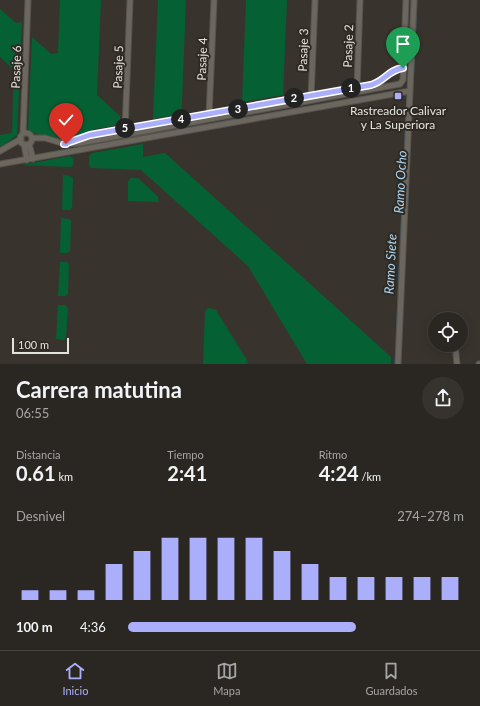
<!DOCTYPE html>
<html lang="es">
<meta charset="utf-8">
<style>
body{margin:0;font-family:Lato,sans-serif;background:#36332f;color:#f1f3f6;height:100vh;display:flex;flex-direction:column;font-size:15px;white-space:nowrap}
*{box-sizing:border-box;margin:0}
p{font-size:13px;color:#a5a5a5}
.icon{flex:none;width:22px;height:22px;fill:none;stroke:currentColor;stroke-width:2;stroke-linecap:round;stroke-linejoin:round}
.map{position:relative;height:364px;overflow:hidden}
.drawer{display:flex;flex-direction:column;background:#2a2722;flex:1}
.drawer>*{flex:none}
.tools{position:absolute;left:428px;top:312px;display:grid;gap:8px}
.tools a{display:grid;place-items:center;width:40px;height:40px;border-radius:50%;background:#2a2722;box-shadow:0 2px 10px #0003,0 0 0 1px #464440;font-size:20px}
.scale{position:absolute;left:12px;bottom:10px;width:57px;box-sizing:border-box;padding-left:4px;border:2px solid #e4e2dd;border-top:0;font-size:11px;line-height:14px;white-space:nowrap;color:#e4e2dd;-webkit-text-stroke:3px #2e2a23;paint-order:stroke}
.pin{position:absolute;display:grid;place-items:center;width:34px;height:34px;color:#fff;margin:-41px -17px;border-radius:50% 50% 50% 0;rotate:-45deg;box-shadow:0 0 4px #0007}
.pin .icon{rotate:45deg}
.km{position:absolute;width:20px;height:20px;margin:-10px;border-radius:50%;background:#222;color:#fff;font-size:11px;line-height:20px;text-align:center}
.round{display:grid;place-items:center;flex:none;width:42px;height:42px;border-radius:21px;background:#36332f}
.overview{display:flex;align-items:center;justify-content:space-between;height:68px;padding:0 16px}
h1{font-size:22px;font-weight:700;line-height:30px}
.metrics{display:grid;grid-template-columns:repeat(3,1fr);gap:6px;height:68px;padding:4px 16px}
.metrics div{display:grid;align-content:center}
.metrics b{font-size:20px;font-weight:700}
.metrics small{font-size:11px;font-weight:400}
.metrics p{font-size:11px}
.chart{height:112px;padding:8px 16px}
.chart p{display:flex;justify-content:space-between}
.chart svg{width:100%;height:72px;margin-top:4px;stroke:#abaffb;stroke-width:6}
ul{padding:0 16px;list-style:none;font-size:13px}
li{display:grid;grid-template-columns:64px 48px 1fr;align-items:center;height:30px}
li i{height:10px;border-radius:5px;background:#abaffb}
.tab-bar{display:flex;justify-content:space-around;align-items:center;height:56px;border-top:1px solid #464440;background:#2a2722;font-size:11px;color:#a5a5a5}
.tab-bar a{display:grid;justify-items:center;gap:2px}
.tab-bar .on{color:#abaffb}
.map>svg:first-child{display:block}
.green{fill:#056134}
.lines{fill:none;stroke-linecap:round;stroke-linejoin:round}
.stream{stroke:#145e85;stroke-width:1}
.minor-casing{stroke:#56534d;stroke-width:7}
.minor{stroke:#6b675f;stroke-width:5}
.route-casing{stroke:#fff;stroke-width:8}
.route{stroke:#abaffb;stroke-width:5}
.poi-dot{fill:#abaffb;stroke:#2e2a23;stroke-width:1.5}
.labels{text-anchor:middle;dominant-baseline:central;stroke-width:4;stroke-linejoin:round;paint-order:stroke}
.street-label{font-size:12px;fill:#e4e2dd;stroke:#2e2a23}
.poi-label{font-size:12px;fill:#e4e2dd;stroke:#2e2a23}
.water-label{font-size:13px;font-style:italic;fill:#acd6f2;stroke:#2e2a23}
</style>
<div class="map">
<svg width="480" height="364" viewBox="0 0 480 364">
<rect width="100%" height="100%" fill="#38342d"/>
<path class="green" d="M60,0H101L97,95L120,116V125L95,129L69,141L61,142L28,131L32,37L51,54L58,53Z
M158,0H186L182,102L181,114L153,119Z
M246,0H287L283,95L242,102Z
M0,9L16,23L22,22L17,135L4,145L0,146V135L12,133L14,70L0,57Z
M143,144V157L165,153L391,357V364H307L248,266L141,170L91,168L89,165V156L92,153Z
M70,156L74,159L73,165L71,167L22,165Z
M63,175L70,176L73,178L72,208L69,210H62Z
M131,178H138L158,197L159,202L128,201V181Z
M61,218L69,219L71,221L70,251L67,253H60Z
M60,262H67L69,265L68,294L65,296H58Z
M58,305H65L68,308L66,337L64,340L56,339Z
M208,308L214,309L216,310L248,362L247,364H203L205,311Z"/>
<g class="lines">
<path class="stream" d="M404,277L417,0
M395,364L407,94"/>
<g class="minor-casing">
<path id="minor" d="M403,68C388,70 385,81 371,85L91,135L65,144L80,143L400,84L403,80L406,0
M357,89L360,0
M311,98L315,0
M209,116L214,0
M125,131L130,0
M20 139a6 6 0 1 1 12 0a6 6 0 1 1-12 0Z
M23,134L28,0
M32,138H45L65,144
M24,144L27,160
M29,144L33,159
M0,151L21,139
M0,164L410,91
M455,345L457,364
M398,364L414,0
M479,364H480"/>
</g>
<use href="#minor" class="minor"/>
</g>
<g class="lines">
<g class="route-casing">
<path id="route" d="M66,144H64L90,135L371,85C385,81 388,70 403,68"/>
</g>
<use href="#route" class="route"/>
</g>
<rect class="poi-dot" x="394" y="92" width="8" height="8" rx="2"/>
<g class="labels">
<g class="street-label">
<text transform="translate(348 46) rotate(-88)">Pasaje 2</text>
<text transform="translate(303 50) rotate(-88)">Pasaje 3</text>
<text transform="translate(202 59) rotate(-88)">Pasaje 4</text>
<text transform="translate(16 67) rotate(-88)">Pasaje 6</text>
<text transform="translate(118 67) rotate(-88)">Pasaje 5</text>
</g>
<g class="poi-label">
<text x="398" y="110">Rastreador Calivar<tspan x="398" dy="14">y La Superiora</tspan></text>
</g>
<g class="water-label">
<text transform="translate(400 182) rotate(-87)">Ramo Ocho</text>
<text transform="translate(390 264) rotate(-87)">Ramo Siete</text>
</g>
</g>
</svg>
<div class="tools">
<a><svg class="icon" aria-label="locate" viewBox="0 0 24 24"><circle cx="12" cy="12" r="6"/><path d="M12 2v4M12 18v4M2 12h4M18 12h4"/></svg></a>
</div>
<div class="scale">100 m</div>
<div class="pin" style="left:403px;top:68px;background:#1e9e55"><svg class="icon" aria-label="arrive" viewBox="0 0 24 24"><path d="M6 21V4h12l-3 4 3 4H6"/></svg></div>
<div class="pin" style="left:66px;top:144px;background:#d93025"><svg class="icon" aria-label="check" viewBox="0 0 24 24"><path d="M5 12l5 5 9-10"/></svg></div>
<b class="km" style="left:351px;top:88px">1</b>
<b class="km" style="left:294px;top:98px">2</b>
<b class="km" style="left:238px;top:109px">3</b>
<b class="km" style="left:181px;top:119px">4</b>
<b class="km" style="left:125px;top:128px">5</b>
</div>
<section class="drawer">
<div class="overview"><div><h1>Carrera matutina</h1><p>06:55</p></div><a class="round"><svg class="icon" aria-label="share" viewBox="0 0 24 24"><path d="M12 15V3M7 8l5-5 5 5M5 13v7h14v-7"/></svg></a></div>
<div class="metrics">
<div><p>Distancia</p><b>0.61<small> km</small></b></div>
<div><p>Tiempo</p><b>2:41</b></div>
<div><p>Ritmo</p><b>4:24<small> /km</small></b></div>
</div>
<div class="chart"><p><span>Desnivel</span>274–278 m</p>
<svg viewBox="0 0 160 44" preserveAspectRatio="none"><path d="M5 44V38M15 44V38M25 44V38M35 44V22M45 44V14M55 44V6M65 44V6M75 44V6M85 44V6M95 44V14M105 44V22M115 44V30M125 44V30M135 44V30M145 44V30M155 44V30"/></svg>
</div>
<ul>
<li><b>100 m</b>4:36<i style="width:68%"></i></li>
</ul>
</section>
<nav class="tab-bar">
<a class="on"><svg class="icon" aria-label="home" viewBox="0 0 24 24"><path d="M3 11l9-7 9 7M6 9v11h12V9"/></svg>Inicio</a>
<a><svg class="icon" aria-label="map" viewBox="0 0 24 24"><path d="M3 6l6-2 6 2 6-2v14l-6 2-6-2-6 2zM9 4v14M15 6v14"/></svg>Mapa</a>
<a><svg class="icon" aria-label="saved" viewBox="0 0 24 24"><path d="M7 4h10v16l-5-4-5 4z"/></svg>Guardados</a>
</nav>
